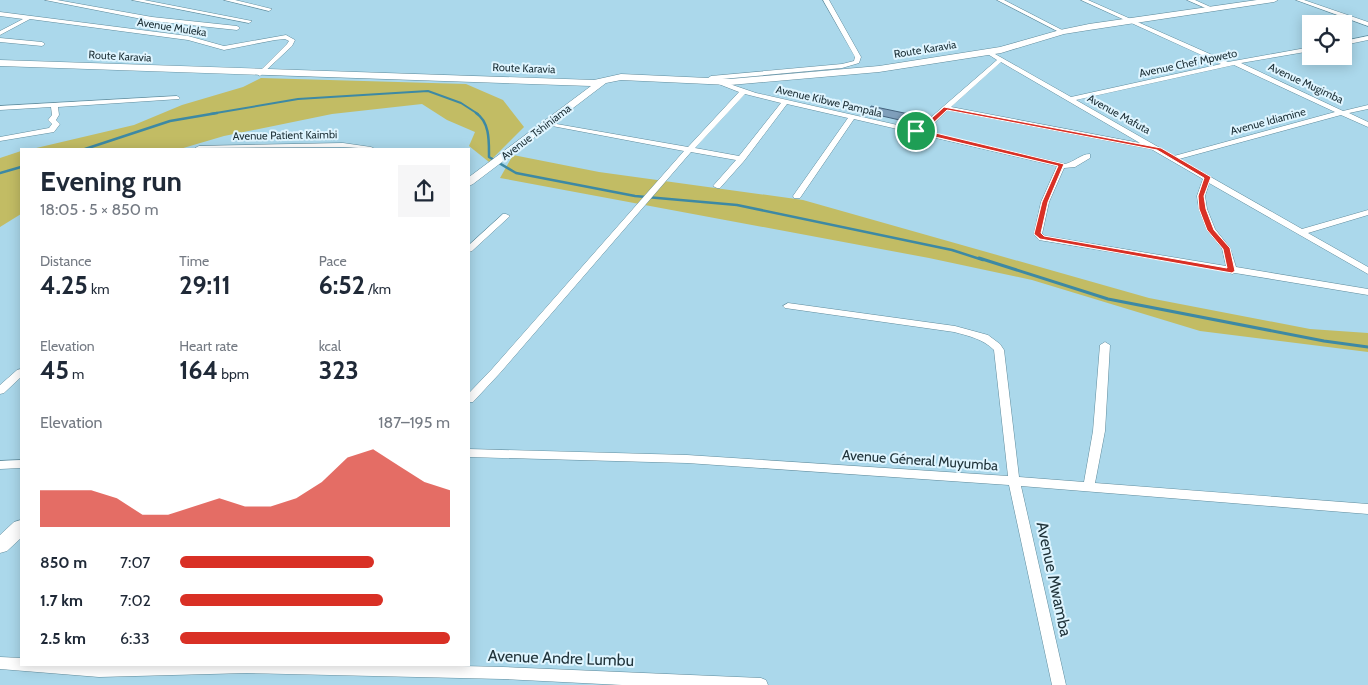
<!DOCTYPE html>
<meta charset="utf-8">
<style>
body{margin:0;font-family:Cabin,sans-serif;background:#f6f6f7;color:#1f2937;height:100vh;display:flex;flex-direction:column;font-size:19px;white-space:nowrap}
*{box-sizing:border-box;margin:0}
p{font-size:16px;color:#747a83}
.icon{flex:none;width:28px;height:28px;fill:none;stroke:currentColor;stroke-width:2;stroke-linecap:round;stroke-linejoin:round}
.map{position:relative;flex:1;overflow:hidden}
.details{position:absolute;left:20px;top:148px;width:450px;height:518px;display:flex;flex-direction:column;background:#fff;border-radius:0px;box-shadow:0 2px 12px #0003}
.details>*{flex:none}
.fabs{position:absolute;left:1302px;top:15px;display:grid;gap:10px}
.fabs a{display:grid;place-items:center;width:50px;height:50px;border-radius:0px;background:#fff;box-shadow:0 2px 12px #0003;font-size:25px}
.pin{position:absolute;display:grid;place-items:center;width:42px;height:42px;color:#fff;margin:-21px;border:2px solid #fff;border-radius:50%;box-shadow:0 1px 5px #0007}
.round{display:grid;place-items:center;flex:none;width:52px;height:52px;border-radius:0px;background:#f6f6f7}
.headline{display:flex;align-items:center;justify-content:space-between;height:85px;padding:0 20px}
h1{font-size:28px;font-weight:800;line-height:38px}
.stats{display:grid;grid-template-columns:repeat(3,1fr);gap:8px;height:85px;padding:5px 20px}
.stats div{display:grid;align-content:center}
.stats b{font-size:25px;font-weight:800}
.stats small{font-size:14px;font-weight:400}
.stats p{font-size:14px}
.chart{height:140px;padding:10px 20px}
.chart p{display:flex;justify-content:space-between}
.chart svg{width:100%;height:90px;margin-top:5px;fill:#d93025;opacity:.7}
ul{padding:0 20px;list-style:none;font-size:16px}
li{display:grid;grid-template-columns:80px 60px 1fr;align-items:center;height:38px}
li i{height:12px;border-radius:6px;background:#d93025}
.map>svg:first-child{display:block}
.green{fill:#c2bc64}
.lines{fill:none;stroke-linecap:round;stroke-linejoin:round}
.stream-far2{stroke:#3d89a4;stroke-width:2}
.stream-far1{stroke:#3d89a4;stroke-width:2.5}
.stream{stroke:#3d89a4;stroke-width:3}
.building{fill:#7f9fbb;stroke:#45637d}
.street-casing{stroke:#608c9d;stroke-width:1}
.secondary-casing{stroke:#608c9d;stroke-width:1}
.street{fill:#fff;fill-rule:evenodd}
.secondary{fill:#fff;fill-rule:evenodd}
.route{fill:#d93025;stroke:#fff;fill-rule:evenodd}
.labels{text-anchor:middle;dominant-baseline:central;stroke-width:4;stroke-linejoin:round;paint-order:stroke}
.far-street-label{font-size:11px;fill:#21343b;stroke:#dff5ff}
.street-label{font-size:14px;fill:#21343b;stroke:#dff5ff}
.near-street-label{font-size:16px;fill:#21343b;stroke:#dff5ff}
</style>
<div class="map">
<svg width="1368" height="685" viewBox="0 0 1368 685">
<rect width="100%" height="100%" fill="#abd8eb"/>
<path class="green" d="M261,78L466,84L503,100L524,127L489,162L469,146L475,132L447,120L422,104L332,114L224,136L180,149H32L134,125L182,105L243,87Z
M21,151V214L0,227V158Z
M513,155L599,172L803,200L1149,298L1310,329L1368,333V352L1200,331L1032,280L929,258L500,178Z"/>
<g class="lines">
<path class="stream-far2" d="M210,114L298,99L428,91L461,103L478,114"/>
<path class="stream-far1" d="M476,113C490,122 489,142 489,157L516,173L635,196L737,205L952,250L983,260
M85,149L170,121L217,113
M0,173L21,167"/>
<path class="stream" d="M979,258L1108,299L1324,341L1368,347"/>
</g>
<path class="building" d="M871,106L923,117L917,124L869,113Z"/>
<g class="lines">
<g class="street-casing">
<path id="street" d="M45,0H57L152,17L237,26L240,28L237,30L152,21Z
M132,0H144L252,21L249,23Z
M224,0H235L272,9L269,11Z
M823,0H829L861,57L859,63L842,68L711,80L708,78L711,76L842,64L854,61L855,57Z
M997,0H1004L1066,32L1061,33Z
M1081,0H1088L1228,62L1311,47V51L1241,63L1343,111L1368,105V109L1349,113L1368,122V127L1341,115L1179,159L1302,229L1368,210V215L1308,233L1368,267V274L1209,183L1205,196L1207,209L1215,229L1230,248L1236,267L1368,289V295L1235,273L1232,274L1228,271L1039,240L1034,234L1041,202L1057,166L854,119L800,198H794L793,196L848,118L787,104L744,161L720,188H717L713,186L736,160L691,152L500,373L473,402H469V393L492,369L684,151L547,125L545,124V122L688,147L739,92L716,83V81L718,80L756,93L915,129L922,125L997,60L986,53L985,52L988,50L1071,97L1221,64ZM1001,62L1140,143L951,107ZM1234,65L1335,112L1174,156L1076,100ZM745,94L781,103L739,156L695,148ZM948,110L1151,149L1203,179L1197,196L1199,209L1207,230L1222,248L1226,266L1045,236L1042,234L1049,202L1064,168L1075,167L1090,158V154C1081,154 1074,162 1065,164L923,131L928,129Z
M1187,0H1195L1215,9L1210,10Z
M1296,0H1304L1368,22V26Z
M0,12L188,36L224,46L286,35L295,40L292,46L260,76L257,74L287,44L289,41L285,39L275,40L224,50L188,40L30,19L0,35V31L23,19L0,16Z
M1368,36V40L1344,45V41Z
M0,38L42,42L45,44L42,46L0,42Z
M177,96L180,98L179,99L58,107L59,115L56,120L60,124L54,132L0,141V137L49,128L52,124L48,120L52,115L51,107L0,110V106Z
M343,143L371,147L375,149L343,147L195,148L199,146Z
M503,214H506L510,216L472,251L469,252V245Z
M788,303L955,326L988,335L1000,344L1004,350L1019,477L1084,482L1093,431L1100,345L1105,342L1110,345L1105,431L1095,483L1368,504V514L1021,486L1066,685H1052L1009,485L687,463L469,457V449L687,455L1008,476L994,350C983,339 969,336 954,332L785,308L783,306Z
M21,369V377L4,393L0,394V385L17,370Z
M21,460V468L0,469V461Z
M0,657L21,658V664H381L503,667L761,678L766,680L768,685H622L503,679L247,673L99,677L0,669Z"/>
</g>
<g class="secondary-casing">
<path id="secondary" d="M1257,0H1278L1274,2L1089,30L1064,34L1001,53L879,72L730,85L621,80L606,83L473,184L469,186V177L591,86L0,66V60L594,80L621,74L730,79L879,66L1000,47L1060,30L1089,24Z
M21,520V538L7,551L0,553V535L14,522Z"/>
</g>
<use href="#street" class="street"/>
<use href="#secondary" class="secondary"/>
</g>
<path class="route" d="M944,107L1161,148L1211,177L1204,196L1206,209L1214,230L1230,248L1235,271L1232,273L1040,239L1034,234L1042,202L1058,166L914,132V129L923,126ZM947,110L1157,150L1204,178L1198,196L1199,209L1207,230L1223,249L1227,268L1044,236L1041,233L1048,202L1064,164L923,130L927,129Z"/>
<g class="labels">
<g class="far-street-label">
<text transform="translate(172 27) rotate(9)">Avenue Muleka</text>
<text transform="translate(925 49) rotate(-9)">Route Karavia</text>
<text transform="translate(120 56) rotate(3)">Route Karavia</text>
<text transform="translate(1188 63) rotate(-12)">Avenue Chef Mpweto</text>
<text transform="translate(524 68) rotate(2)">Route Karavia</text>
<text transform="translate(1306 83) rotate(25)">Avenue Mugimba</text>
<text transform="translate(829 101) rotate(13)">Avenue Kibwe Pampala</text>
<text transform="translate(1119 114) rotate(29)">Avenue Mafuta</text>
<text transform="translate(1268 121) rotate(-15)">Avenue Idiamine</text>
<text transform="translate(536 132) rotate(-37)">Avenue Tshiniama</text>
<text transform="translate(285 135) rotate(-1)">Avenue Patient Kaimbi</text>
</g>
<g class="street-label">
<text transform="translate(920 460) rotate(4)">Avenue Géneral Muyumba</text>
</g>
<g class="near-street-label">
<text transform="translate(1054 579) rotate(78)">Avenue Mwamba</text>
<text transform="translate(561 658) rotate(2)">Avenue Andre Lumbu</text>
</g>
</g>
</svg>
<div class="fabs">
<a><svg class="icon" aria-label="locate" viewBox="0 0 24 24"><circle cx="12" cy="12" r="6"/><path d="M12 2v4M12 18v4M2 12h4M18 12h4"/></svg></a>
</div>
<div class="pin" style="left:916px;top:131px;background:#1e9e55"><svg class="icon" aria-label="arrive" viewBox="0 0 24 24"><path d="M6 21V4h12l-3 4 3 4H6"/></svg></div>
<section class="details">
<div class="headline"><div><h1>Evening run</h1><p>18:05 · 5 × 850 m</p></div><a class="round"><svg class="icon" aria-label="share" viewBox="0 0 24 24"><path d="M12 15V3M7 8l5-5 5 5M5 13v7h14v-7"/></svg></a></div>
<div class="stats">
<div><p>Distance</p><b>4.25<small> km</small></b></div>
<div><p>Time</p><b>29:11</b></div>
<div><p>Pace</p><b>6:52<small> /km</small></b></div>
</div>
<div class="stats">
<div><p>Elevation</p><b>45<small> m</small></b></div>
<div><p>Heart rate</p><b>164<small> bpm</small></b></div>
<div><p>kcal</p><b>323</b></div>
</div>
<div class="chart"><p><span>Elevation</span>187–195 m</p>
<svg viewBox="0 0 160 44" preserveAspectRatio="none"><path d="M0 44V26L10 26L20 26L30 30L40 38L50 38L60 34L70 30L80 34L90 34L100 30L110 22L120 10L130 6L140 14L150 22L160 26V44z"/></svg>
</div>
<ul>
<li><b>850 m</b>7:07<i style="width:72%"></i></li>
<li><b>1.7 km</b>7:02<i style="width:75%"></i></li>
<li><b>2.5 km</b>6:33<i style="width:100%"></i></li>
</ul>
</section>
</div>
